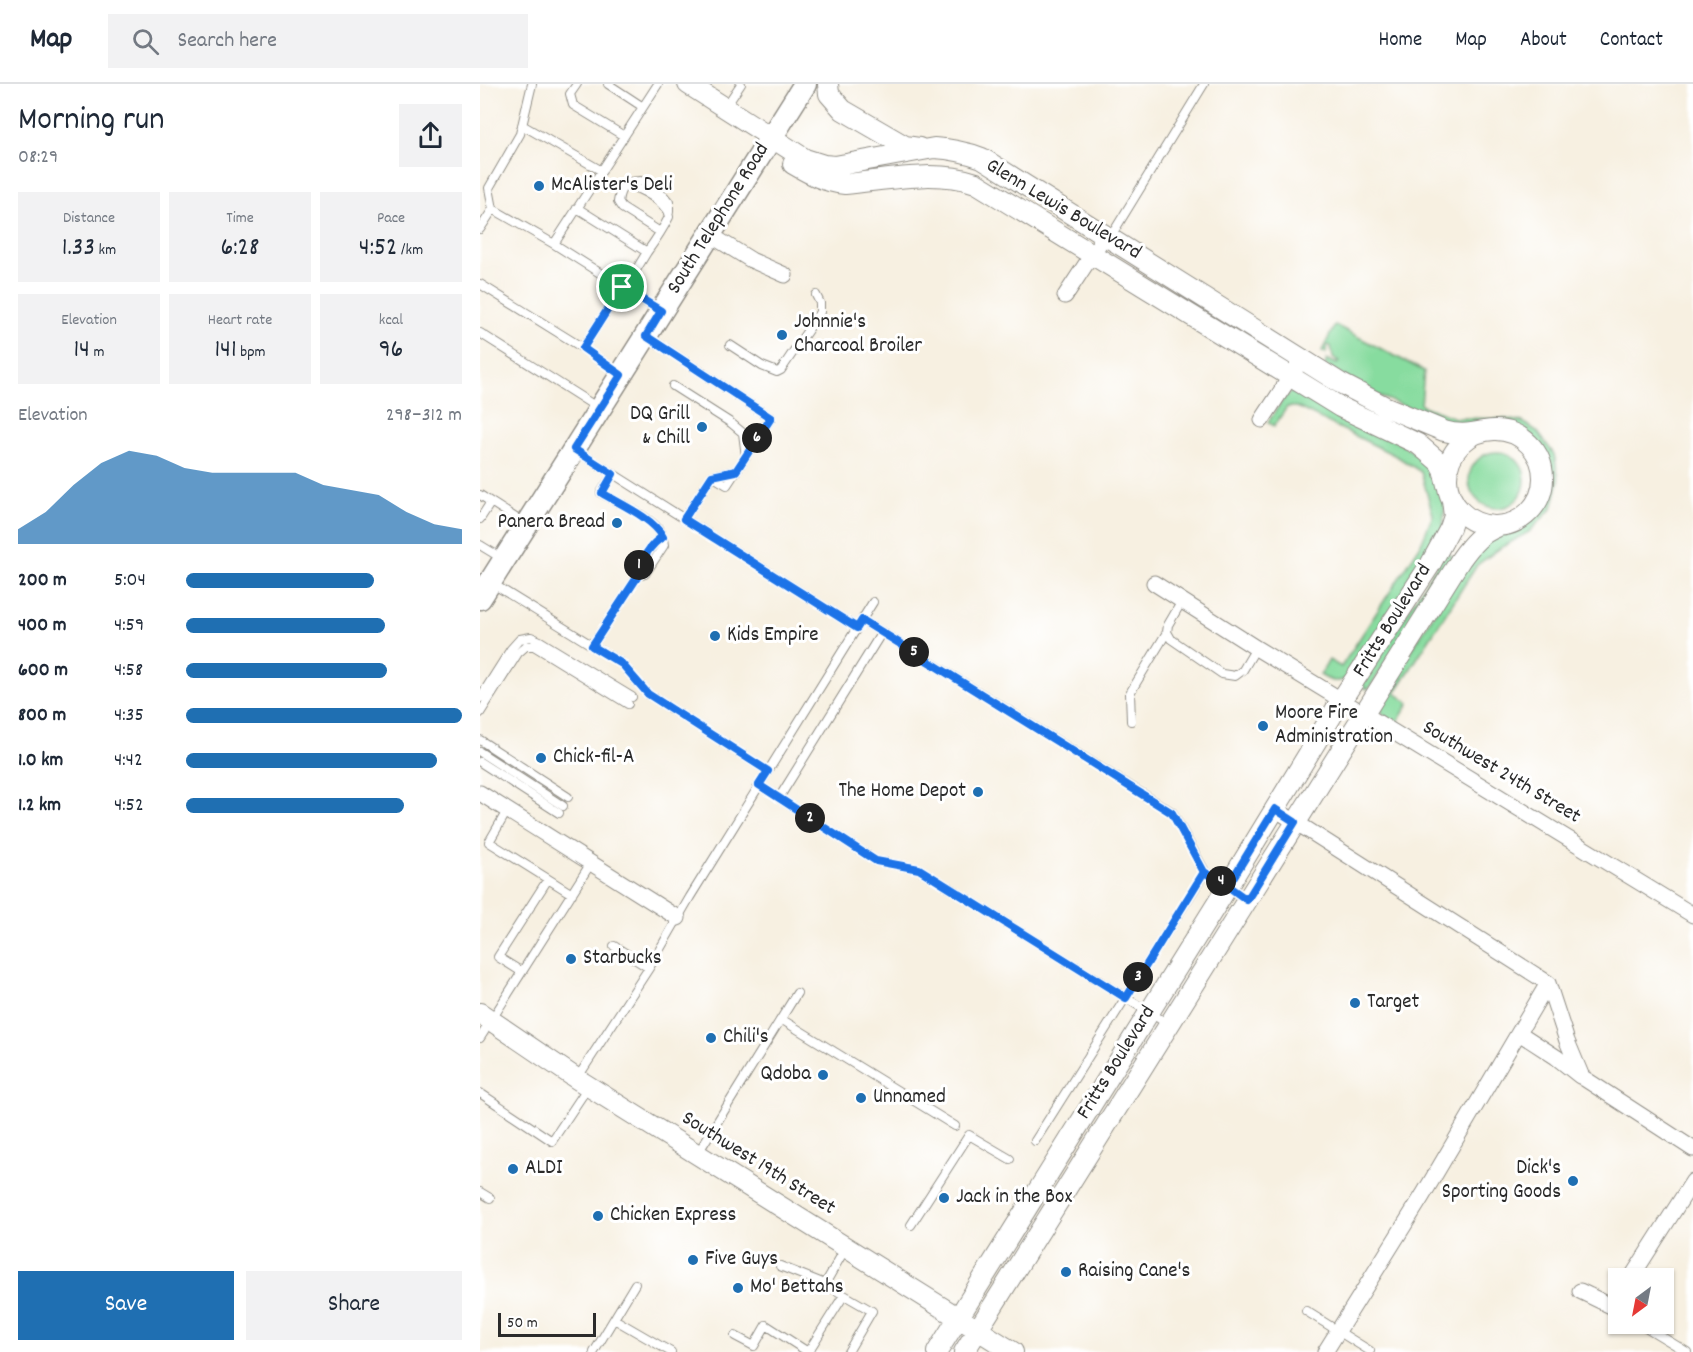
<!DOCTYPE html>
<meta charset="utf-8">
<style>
body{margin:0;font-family:Dekko,sans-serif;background:#f2f2f3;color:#1f2937;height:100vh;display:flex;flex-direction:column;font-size:22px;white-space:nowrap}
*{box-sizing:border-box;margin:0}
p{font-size:20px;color:#747a83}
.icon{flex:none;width:33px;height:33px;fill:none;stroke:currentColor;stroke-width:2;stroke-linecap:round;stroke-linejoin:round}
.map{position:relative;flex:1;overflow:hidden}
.panel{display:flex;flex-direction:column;background:#fff;width:480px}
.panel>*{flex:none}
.needle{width:39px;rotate:212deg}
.tools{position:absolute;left:1128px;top:1184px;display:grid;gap:12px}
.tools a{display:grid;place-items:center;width:66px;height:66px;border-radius:0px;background:#fff;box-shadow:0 2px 4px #0004;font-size:30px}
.scale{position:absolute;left:18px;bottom:15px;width:98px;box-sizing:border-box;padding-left:6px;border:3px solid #2b2b2b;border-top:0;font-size:16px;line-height:21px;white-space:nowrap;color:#2b2b2b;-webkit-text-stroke:4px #fff;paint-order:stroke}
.pin{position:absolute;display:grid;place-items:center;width:51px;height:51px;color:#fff;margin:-26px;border:3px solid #fff;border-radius:50%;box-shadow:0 2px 6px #0007}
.km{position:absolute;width:30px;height:30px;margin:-15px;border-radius:50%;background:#222;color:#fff;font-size:16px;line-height:30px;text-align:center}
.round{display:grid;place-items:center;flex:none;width:63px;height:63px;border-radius:0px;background:#f2f2f3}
.overview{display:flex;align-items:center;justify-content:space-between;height:102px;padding:0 18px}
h1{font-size:33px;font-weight:600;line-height:45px}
.figures{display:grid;grid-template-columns:repeat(3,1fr);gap:9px;height:102px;padding:6px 18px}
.figures div{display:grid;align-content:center;border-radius:0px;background:#f2f2f3;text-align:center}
.figures b{font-size:26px;font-weight:600}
.figures small{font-size:16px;font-weight:400}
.figures p{font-size:16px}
.chart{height:168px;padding:12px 18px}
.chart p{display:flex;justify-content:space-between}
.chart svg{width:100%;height:108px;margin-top:6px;fill:#1f6fb2;opacity:.7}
.primary-button{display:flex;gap:12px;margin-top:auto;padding:12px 18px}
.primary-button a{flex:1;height:69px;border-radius:0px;background:#1f6fb2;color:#fff;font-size:24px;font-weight:600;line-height:69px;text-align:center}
.primary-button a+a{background:#f2f2f3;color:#1f2937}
ul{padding:0 18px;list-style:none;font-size:20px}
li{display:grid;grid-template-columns:96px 72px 1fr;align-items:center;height:45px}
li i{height:15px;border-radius:8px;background:#1f6fb2}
header{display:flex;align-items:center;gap:36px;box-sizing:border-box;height:84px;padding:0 30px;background:#fff;border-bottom:2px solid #e0e1e3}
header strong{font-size:28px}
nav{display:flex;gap:33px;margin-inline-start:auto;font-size:21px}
.search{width:420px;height:54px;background:#f2f2f3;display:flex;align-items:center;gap:15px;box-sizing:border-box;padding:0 21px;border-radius:0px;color:#747a83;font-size:22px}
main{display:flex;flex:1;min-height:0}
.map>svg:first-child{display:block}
.green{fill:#87dc9f;stroke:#598465;stroke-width:1.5}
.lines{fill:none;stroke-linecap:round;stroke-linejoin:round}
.service-casing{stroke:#918e86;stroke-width:10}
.minor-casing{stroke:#918e86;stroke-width:17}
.tertiary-casing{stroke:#918e86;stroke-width:22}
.secondary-casing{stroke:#918e86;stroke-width:25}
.service{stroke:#fff;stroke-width:8}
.minor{stroke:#fff;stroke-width:15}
.tertiary{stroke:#fff;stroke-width:20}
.secondary{stroke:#fff;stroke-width:22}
.route-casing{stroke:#fff;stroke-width:12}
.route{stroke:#1a73e8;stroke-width:8}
.poi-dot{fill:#1f6fb2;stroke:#fff;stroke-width:2}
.labels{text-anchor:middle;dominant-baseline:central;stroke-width:6;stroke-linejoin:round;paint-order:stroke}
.poi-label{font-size:21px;fill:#2b2b2b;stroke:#fff;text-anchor:start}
.street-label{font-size:21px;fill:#2b2b2b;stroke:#fff}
</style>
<header>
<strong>Map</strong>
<div class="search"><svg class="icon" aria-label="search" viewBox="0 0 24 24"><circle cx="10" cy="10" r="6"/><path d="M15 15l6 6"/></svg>Search here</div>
<nav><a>Home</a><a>Map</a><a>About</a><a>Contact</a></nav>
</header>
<main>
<section class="panel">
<div class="overview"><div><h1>Morning run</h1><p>08:29</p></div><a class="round"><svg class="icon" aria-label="share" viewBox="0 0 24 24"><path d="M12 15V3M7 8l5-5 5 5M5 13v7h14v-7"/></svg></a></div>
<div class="figures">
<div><p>Distance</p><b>1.33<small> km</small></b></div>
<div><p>Time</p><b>6:28</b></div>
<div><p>Pace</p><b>4:52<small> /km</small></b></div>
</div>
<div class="figures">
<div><p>Elevation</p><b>14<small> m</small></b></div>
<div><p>Heart rate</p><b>141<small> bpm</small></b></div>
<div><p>kcal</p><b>96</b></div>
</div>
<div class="chart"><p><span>Elevation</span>298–312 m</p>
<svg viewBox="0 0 160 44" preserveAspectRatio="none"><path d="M0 44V38L10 31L20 20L30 11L40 6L50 8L60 13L70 15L80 15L90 15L100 15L110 20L120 22L130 24L140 31L150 36L160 38V44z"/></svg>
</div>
<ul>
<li><b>200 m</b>5:04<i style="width:68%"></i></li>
<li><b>400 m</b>4:59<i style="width:72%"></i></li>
<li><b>600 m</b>4:58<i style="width:73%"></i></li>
<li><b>800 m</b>4:35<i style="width:100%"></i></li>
<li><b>1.0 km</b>4:42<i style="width:91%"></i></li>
<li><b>1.2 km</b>4:52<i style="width:79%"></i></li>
</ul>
<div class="primary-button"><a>Save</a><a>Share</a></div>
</section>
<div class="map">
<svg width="1213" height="1268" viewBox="0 0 1213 1268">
<rect width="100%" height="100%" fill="#fff"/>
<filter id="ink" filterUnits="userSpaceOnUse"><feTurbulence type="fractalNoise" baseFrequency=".0167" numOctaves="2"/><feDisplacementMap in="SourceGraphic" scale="12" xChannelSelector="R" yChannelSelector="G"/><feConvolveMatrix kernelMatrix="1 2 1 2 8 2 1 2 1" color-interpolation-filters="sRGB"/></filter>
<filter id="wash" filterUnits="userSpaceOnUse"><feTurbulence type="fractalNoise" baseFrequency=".008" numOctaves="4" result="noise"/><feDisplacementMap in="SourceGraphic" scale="24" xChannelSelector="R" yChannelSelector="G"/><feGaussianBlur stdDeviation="1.35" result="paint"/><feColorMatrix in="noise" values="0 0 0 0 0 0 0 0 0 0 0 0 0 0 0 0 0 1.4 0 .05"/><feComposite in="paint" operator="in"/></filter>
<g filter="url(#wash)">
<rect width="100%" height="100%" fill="#f7f0e1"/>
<path class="green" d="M855,241L944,287L941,321L975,334L1026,335L1043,338L1057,347L1074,370L1079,397L1072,424L1049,448L1022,463L997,481L915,609L929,619L916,641C906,634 900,631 900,618L988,474L1013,452L1030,448L1047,440L1059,428L1068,413L1072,397L1069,382L1062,366L1048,352L1031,344L1018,342L985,346L896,311L845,281L847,275L857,280L859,277L853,274L851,262L847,261L846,269L842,267Z
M812,308H820L919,359L950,379L963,405L965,418L963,445L869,594C857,599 851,598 840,591L849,576L861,583L940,462L953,431L941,388L918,373L817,323H807L794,342L788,338L805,313Z
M989 396a28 28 0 1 1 56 0a28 28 0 1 1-56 0Z
M965,468L974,473L889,605L884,604L883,599Z"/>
</g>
<g filter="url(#ink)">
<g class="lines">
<g class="service-casing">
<path id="service" d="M52,0L40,50L9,104L13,125L74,160
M97,0L90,10L93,21L144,52
M128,0L163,23
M178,0L74,160L180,227
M245,24L261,0
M42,41L122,87
M145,102L149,98L161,97L184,112L189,118V128
M97,124L167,168L150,196L142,203L103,264
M0,145L13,125
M631,152L724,0
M167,168C175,157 183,145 189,133C188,129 188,127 185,124C179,116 152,97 143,104C139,108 139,113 138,118L142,124L180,148
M0,200L103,264L140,290
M0,249L118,324
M168,253L291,334L247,401L232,392L204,435
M250,261L282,282L297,288L301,286L340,228V219L336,211
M193,302L251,339L263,349L266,373
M97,367L377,544
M133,390L121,409C139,419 167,431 180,447C183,451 183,456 184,461L165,490L158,492
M232,392L256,387
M0,411L45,440
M0,435L11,418
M0,461L23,475
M13,500L142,580L168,610L288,687
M702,517L688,541L687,548L691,555L742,590L755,592L763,586L776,564
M382,536L692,728L725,788L738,795L766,815
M112,562L158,492C157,480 172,458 183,453
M0,614L31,565L40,555L51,553L60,557L152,613
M0,629L38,569L46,562H54L148,620
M651,637L650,609L687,548
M0,656L88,713
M0,668L83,722
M0,678L79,729
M279,701L396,777L439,785L688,940
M299,714L402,548
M27,727L9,758L92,810
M134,862L169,884
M42,888L18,873L68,795
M301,935L475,1042
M0,954L111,779
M98,993L169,884L210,813L393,518
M0,1009L72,1057L108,1003
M555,1057L725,788
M218,1069L317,909
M0,1108L10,1114
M431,1141L489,1051L530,1075
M365,1165L345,1200L392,1227L368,1268
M300,1182L345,1200
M826,1227L890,1267
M134,1235L191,1268
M1159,1239L1207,1268
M255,1252L274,1262L286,1241L328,1268L364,1211
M114,1268L155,1200"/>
</g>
<g class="minor-casing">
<path id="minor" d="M229,150L271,176L305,191
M585,212L625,151
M782,336L822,275
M674,499L776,564L1213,831
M0,709L198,834
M795,725L1068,899L943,1111L845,1268
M1068,899L1087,957L1102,993L1213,1065
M1039,949L1076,973L1100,992
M1151,1194L1213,1097
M1100,1207L1133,1223L1138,1214"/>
</g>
<g class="tertiary-casing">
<path id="tertiary" d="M208,0L325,75L344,81L355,82L454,64C471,65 486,68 502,74L860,299L906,323L964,347C978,351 988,350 1003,347
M348,0L349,10L363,26L425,62L439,64
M313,80C330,90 345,98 365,100C408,96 455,85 496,99L860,323L938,360L959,378L963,385L967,401
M967 394a48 48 0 1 1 96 0a48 48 0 1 1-96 0Z
M0,929L97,995L533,1268
M457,1268L748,802L862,615L950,481L970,444L974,432L972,416
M484,1268L981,475C991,461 1001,449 1017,443"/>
</g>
<g class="secondary-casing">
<path id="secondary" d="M0,514L325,0"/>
</g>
<use href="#service" class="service"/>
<use href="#minor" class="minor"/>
<use href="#tertiary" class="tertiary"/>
<use href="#secondary" class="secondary"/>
</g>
</g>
<g class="lines" filter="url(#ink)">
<g class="route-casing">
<path id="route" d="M142,203L103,264L141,291L94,365L133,390L122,409C140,420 173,434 183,453C172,458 157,480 158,492L112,562L142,580L168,610L288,687L279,701L396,777L439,785L646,914L724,788L748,802L795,725L815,738L767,816L738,795L724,788L692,729L382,536L377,544L204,435L232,392L256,387L291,334L166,252L181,227L142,203"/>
</g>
<use href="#route" class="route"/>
</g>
<g class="poi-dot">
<circle cx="59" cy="102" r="6"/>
<circle cx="302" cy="251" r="6"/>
<circle cx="222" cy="343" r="6"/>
<circle cx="137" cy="439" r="6"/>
<circle cx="235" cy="552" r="6"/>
<circle cx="783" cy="642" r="6"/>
<circle cx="61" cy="674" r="6"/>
<circle cx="498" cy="708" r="6"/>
<circle cx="91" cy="875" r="6"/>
<circle cx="875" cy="919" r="6"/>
<circle cx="231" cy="954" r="6"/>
<circle cx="343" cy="991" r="6"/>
<circle cx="381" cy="1014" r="6"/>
<circle cx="33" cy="1085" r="6"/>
<circle cx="1093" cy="1097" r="6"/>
<circle cx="464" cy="1114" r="6"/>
<circle cx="118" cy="1132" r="6"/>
<circle cx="213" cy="1176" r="6"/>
<circle cx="586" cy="1188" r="6"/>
<circle cx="258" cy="1204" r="6"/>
</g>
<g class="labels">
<g class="poi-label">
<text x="71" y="102">McAlister's Deli</text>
<text x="314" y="239">Johnnie's<tspan x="314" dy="24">Charcoal Broiler</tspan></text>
<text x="210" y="331" text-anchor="end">DQ Grill<tspan x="210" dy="24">&amp; Chill</tspan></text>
<text x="125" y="439" text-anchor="end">Panera Bread</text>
<text x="247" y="552">Kids Empire</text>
<text x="795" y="630">Moore Fire<tspan x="795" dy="24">Administration</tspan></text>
<text x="73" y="674">Chick-fil-A</text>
<text x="486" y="708" text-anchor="end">The Home Depot</text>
<text x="103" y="875">Starbucks</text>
<text x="887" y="919">Target</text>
<text x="243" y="954">Chili's</text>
<text x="331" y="991" text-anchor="end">Qdoba</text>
<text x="393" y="1014">Unnamed</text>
<text x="45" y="1085">ALDI</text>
<text x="1081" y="1085" text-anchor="end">Dick's<tspan x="1081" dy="24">Sporting Goods</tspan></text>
<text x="476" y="1114">Jack in the Box</text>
<text x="130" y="1132">Chicken Express</text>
<text x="225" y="1176">Five Guys</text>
<text x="598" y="1188">Raising Cane's</text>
<text x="270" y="1204">Mo' Bettahs</text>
</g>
<g class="street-label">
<text transform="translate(583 126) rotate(31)">Glenn Lewis Boulevard</text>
<text transform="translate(239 135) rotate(-58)">South Telephone Road</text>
<text transform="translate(913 537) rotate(-58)">Fritts Boulevard</text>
<text transform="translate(1021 689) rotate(31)">Southwest 24th Street</text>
<text transform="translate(637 979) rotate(-58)">Fritts Boulevard</text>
<text transform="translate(278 1080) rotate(32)">Southwest 19th Street</text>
</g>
</g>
</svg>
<div class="tools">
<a><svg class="needle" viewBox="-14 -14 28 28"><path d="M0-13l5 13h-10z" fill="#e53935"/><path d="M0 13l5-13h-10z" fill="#747a83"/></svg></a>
</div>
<div class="scale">50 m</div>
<div class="pin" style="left:142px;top:203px;background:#1e9e55"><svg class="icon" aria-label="arrive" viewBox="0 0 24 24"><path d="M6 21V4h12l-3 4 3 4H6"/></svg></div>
<b class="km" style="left:159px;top:481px">1</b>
<b class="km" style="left:330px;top:734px">2</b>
<b class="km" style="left:658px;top:893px">3</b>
<b class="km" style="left:741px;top:797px">4</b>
<b class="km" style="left:434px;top:568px">5</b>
<b class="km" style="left:277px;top:354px">6</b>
</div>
</main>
